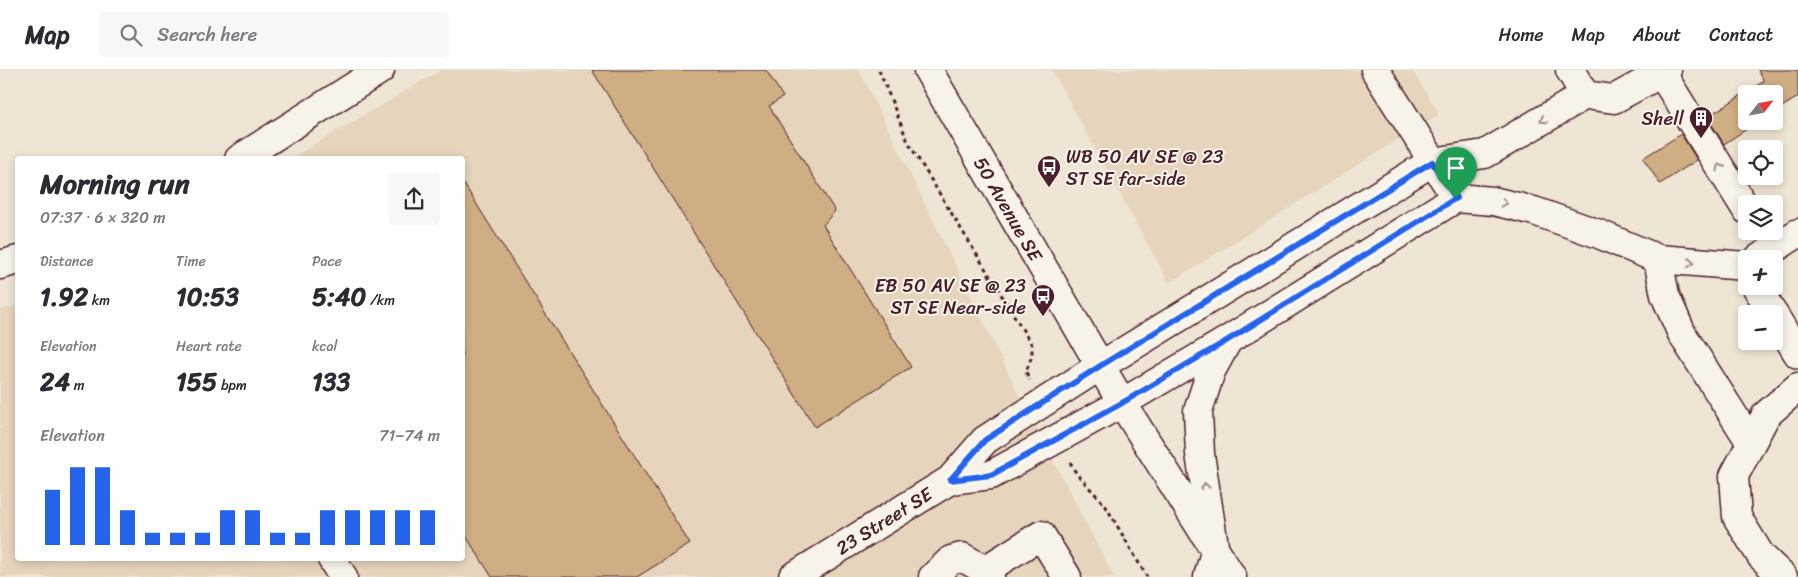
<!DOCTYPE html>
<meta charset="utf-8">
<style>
body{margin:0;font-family:Sriracha,sans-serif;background:#f7f7f7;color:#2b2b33;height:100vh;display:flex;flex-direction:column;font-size:19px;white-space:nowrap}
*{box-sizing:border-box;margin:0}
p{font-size:16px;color:#7c7c81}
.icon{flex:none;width:28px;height:28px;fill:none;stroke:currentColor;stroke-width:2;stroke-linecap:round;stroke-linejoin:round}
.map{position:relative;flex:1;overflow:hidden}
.side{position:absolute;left:15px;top:86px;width:450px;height:405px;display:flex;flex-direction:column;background:#fff;border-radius:5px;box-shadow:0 2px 8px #0003}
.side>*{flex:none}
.needle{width:32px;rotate:58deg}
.buttons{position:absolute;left:1738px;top:15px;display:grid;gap:10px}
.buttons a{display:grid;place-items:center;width:45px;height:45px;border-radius:5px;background:#fff;box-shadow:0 2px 8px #0003;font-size:25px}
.pin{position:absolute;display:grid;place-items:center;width:42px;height:42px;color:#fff;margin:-51px -21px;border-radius:50% 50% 50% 0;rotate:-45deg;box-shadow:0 0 5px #0007}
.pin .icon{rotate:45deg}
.round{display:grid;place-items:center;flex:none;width:52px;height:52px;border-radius:5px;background:#f7f7f7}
.head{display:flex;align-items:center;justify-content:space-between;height:85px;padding:0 25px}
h1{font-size:28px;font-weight:700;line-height:38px}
.metrics{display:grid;grid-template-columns:repeat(3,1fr);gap:8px;height:85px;padding:5px 25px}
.metrics div{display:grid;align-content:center}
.metrics b{font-size:25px;font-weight:700}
.metrics small{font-size:14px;font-weight:400}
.metrics p{font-size:14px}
.chart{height:140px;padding:10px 25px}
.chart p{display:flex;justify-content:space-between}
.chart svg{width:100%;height:90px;margin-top:5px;stroke:#2563eb;stroke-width:6}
header{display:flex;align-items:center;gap:30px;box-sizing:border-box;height:70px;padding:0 25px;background:#fff;border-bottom:1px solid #e1e1e2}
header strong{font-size:24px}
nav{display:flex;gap:28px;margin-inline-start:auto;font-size:18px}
.search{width:350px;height:45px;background:#f7f7f7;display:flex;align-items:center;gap:12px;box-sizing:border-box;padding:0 18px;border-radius:5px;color:#7c7c81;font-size:19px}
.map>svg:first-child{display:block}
.built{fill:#e6d4bc}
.building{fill:#d0ae83;stroke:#4a1f2b}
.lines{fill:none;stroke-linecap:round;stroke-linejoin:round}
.minor-casing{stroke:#4a1f2b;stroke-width:31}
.path{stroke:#4a1f2b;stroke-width:3;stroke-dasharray:4 4;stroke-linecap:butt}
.minor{stroke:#f7f3e8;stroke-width:28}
.oneway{stroke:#a0898a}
.route-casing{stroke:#fff;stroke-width:10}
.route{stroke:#2563eb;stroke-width:6}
.labels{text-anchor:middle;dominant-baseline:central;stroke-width:4;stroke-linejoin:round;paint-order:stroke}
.poi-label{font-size:19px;fill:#4a1f2b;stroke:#f7f3e8;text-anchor:end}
.street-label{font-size:19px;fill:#4a1f2b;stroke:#f7f3e8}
</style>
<header>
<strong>Map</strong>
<div class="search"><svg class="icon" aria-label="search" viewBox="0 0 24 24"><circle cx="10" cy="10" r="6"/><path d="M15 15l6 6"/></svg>Search here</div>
<nav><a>Home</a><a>Map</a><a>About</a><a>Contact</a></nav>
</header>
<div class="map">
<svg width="1798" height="507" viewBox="0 0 1798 507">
<rect width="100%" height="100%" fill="#efe5d4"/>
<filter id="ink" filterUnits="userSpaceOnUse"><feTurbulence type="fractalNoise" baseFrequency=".02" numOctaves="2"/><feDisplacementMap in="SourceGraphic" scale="10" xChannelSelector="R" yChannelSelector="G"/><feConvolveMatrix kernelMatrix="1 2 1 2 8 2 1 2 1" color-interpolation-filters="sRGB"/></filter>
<g filter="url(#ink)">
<path class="built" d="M441,0H859L1024,335L1114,507H0V240L17,236L18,489H462V89H290Z
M1052,0H1412L1439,44L1169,213Z"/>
<path class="building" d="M592,0H766L783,27L769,36L835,141L823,155L911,297L815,357Z
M1758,0H1798V27L1774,42V24H1746V51H1759L1724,74L1707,47L1764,11Z
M1681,64L1697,90L1660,114L1643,88Z
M462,111L690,474L637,507H492L462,460Z"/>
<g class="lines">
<g class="minor-casing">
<path id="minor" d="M928,0L1122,333L1232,507
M1375,0L1456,128
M1570,0L1585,25
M1662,4L1746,139
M239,89L380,0
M1456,128L1493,131L1534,141L1599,164L1658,189L1746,196
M1658,189L1665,225L1682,264L1751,373
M1758,189L1798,163
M0,195L18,190
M1756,216L1773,244
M1774,245L1798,284
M950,410L991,405L1122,333L1228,270L1456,128
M332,489L343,507
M985,500L1041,465L1067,507
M793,507L950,410L985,370L1100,296L1432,92L1485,84L1585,25L1614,29L1667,0
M933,507L951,490L962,487L985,500L990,507
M1208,507L1215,482L1200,384L1198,341L1211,301L1228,270
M1783,507L1761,486L1737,447L1734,406L1766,345L1798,317"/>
</g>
<path class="path" d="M879,0L908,72L1032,275V285L1026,302L1030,310
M1070,392L1076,403L1105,435L1147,507"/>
<use href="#minor" class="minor"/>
</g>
<defs><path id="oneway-chevron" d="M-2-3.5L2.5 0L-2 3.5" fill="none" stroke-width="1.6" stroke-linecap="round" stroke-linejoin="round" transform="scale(1.25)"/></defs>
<g class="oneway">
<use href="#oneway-chevron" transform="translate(1543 50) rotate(149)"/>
<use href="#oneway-chevron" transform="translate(1720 97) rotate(-122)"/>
<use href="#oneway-chevron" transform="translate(1504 133) rotate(15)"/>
<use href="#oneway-chevron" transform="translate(1691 193) rotate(5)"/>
<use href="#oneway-chevron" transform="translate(1205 416) rotate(-99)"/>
</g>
</g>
<g class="lines" filter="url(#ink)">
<g class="route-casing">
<path id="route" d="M1432,92L1456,128L1228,270L1122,333L991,405L950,410L985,370L1100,296Z"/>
</g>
<use href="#route" class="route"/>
</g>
<defs>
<g id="building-pin" transform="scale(1.25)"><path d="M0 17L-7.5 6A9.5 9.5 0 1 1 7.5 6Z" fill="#4a1f2b" stroke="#f7f3e8"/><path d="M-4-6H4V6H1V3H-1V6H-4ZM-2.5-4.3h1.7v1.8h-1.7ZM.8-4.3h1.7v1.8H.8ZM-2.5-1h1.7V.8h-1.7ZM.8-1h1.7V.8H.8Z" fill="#fff"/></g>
<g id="bus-pin" transform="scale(1.25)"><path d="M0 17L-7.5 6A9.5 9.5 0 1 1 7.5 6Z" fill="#4a1f2b" stroke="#f7f3e8"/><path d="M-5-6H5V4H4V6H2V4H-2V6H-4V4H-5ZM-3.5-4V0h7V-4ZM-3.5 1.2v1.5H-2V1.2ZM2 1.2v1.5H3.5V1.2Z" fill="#fff"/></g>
</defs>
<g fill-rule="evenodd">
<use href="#building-pin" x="1701" y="48"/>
<use href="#bus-pin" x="1049" y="97"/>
<use href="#bus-pin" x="1043" y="226"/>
</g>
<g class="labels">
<g class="poi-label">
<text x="1684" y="48">Shell</text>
<text x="1066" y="86" text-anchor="start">WB 50 AV SE @ 23<tspan x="1066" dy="22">ST SE far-side</tspan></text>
<text x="1026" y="215">EB 50 AV SE @ 23<tspan x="1026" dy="22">ST SE Near-side</tspan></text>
</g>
<g class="street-label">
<text transform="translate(1008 139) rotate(60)">50 Avenue SE</text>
<text transform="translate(884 451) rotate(-32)">23 Street SE</text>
</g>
</g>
</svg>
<div class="buttons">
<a><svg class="needle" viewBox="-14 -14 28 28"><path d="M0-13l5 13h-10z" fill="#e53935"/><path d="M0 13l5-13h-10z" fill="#7c7c81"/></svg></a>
<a><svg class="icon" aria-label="locate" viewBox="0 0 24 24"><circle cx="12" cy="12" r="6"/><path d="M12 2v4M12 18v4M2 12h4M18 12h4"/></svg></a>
<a><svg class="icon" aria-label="layers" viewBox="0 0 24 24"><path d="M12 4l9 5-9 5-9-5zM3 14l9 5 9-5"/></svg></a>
<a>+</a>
<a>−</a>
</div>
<div class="pin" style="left:1456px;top:128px;background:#1e9e55"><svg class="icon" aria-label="arrive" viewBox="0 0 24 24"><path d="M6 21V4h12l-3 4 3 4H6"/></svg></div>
<section class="side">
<div class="head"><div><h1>Morning run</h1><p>07:37 · 6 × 320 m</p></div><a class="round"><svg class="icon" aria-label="share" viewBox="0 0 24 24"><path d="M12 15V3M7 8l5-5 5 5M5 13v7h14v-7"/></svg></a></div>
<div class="metrics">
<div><p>Distance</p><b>1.92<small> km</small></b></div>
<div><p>Time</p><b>10:53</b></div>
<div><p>Pace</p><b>5:40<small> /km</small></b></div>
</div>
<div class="metrics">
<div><p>Elevation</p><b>24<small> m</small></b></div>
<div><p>Heart rate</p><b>155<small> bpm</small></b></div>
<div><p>kcal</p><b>133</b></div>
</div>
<div class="chart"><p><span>Elevation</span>71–74 m</p>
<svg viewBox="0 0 160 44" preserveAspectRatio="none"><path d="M5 44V17M15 44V6M25 44V6M35 44V27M45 44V38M55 44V38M65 44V38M75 44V27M85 44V27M95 44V38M105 44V38M115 44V27M125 44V27M135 44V27M145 44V27M155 44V27"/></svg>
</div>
</section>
</div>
